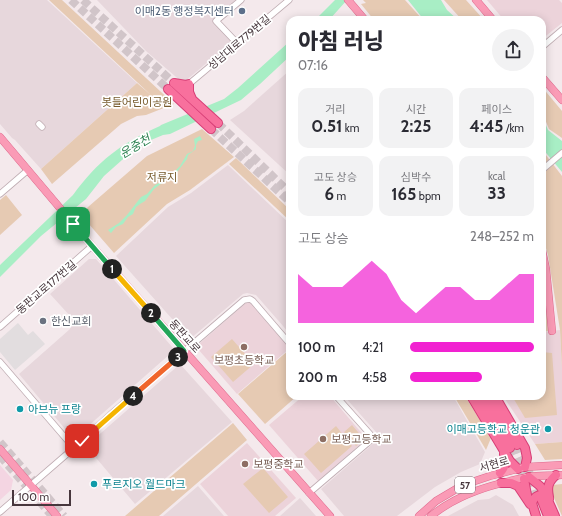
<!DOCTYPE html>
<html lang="ko">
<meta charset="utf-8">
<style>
body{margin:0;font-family:Cabin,"Noto Sans KR",sans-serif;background:#f2f2f3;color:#2b2b33;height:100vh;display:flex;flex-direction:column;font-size:15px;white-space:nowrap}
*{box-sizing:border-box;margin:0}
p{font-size:13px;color:#7c7c81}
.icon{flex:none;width:22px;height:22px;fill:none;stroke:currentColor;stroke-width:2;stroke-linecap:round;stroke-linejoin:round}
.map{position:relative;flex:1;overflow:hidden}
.side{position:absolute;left:286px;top:16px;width:260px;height:384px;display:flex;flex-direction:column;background:#fff;border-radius:12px;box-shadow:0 2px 10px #0003}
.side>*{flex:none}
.scale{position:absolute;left:12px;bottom:10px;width:59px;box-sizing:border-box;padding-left:4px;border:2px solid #47373d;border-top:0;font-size:11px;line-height:14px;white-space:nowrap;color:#47373d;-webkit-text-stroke:3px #fff;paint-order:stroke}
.pin{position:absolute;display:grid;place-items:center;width:34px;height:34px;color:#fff;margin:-17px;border-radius:8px;box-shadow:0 2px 6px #0006}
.km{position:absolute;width:20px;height:20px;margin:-10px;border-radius:50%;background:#222;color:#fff;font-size:11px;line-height:20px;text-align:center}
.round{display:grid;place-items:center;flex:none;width:42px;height:42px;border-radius:21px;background:#f2f2f3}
.overview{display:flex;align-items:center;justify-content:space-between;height:68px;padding:0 12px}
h1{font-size:22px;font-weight:800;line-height:30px}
.figures{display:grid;grid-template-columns:repeat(3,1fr);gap:6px;height:68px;padding:4px 12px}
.figures div{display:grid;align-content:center;border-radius:10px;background:#f2f2f3;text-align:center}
.figures b{font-size:17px;font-weight:800}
.figures small{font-size:11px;font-weight:400}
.figures p{font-size:11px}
.chart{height:112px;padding:8px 12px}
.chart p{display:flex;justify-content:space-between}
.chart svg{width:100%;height:72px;margin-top:4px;fill:#f122d1;opacity:.7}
ul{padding:0 12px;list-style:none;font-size:13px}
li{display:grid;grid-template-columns:64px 48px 1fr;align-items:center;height:30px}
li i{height:10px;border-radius:5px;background:#f122d1}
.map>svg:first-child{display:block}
.residential{fill:#e7d7dc}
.commercial{fill:#f4d5e2}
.education{fill:#ecd3da}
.green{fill:#e6cab3}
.parking{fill:#e2dddf}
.water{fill:#a8eec5}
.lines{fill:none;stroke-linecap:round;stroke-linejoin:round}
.highway-tunnel{stroke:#d1c5c9;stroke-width:8;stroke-dasharray:8 4;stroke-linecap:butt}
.minor-casing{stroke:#bfacb2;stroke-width:7}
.major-casing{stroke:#df6b8e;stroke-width:8}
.highway-casing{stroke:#d73f77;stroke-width:10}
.minor{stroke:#fff;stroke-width:5.5}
.major{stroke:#fa9bb6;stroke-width:7}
.highway{stroke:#f8709d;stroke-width:8}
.split-1-casing{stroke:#fff;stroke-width:8}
.split-2-casing{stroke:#fff;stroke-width:8}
.split-3-casing{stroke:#fff;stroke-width:8}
.split-4-casing{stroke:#fff;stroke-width:8}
.split-5-casing{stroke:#fff;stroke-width:8}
.split-1{stroke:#22a559;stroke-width:5}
.split-2{stroke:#f5b400;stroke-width:5}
.split-3{stroke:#22a559;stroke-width:5}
.split-4{stroke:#f0652b;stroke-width:5}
.split-5{stroke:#f5b400;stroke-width:5}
.service-dot{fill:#5c6f8a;stroke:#fff;stroke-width:1.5}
.worship-dot{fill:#6b7280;stroke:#fff;stroke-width:1.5}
.education-dot{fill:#8d6e63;stroke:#fff;stroke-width:1.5}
.culture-dot{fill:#0f9aa8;stroke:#fff;stroke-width:1.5}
.labels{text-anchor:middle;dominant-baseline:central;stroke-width:3.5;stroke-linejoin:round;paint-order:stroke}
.shield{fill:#fff;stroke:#7e7377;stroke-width:1}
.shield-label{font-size:10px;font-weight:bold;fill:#47373d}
.service-label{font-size:11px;fill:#4e5e75;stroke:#fff;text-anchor:end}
.street-label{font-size:11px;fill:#47373d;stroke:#fff}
.park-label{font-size:11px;fill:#775b2d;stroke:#fff}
.worship-label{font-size:11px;fill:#5b616d;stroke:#fff;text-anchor:start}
.education-label{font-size:11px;fill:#785e54;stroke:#fff;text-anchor:start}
.culture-label{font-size:11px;fill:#0d838f;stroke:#fff;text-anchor:start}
.water-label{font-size:12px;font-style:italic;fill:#2a804f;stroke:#fff}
</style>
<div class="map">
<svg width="562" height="516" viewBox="0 0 562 516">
<rect width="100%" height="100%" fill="#f4e9ec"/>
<path class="residential" d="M0,0H47L137,83L41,169L15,140L12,138L0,124Z
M97,0H236L216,17L235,39L183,83L146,51Z
M290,70V175L230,120L244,111Z
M228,165L290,224V334L256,295L247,293L243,294L190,339L116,256L168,207L191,193Z
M89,259H96L173,348L170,354L78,435L71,436L19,374L70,329L72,322L71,317L50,294Z
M180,364L232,422L135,504L86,446Z
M344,396H453L485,452L480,464L461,472L435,487L397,516H344L321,489L375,442L377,438L376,432Z
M198,486L224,516H163Z
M496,495L513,505L519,516H448L478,500L489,499Z
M300,498L316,516H280Z"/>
<path class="commercial" d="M0,465L13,480L11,490L0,500Z"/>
<path class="education" d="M487,0H559L562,3V23L542,39V20H504Z
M248,301L251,302L290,346V348L237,394L198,349L199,344Z
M560,330L562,368V442L535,444L503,396H542V332Z
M303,396H330L365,437L364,441L318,481L269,425Z
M247,443L296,498L275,516H228L200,484Z"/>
<path class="green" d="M49,0H62L174,104L146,115L137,116L121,124L52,184L41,169L137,83L152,96Z
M363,0H405L423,20H374L361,4L366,3Z
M444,0H466L484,20H462Z
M542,87L562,111V138L549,129L542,112Z
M202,129L234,157L190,190L167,204L114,253L81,215L88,207L147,156Z
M542,150L562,176V368L560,330L548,255L542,235Z
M236,158L290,210V221L229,164Z
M6,195L22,215L0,235V200Z
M545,292L548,331L542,332V295Z
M232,339L254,364L233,382L211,357Z
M290,349V396H297L265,424L238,394Z
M542,352L552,353L557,415L525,418L512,396H542Z
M454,396H465L491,438L486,450Z
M233,423L247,440L159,516H125Z
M352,425L364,439L356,446L344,432Z
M336,426L352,446L321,473L304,454Z
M562,442V459L545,460L535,444Z
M263,468L288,497L269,513L243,484Z
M562,484V516L550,489L553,485Z"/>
<path class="parking" d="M18,323L28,335L33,331L45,344L15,370L0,352V339Z"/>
<path class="water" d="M335,0H347L329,20H315Z
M408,0H441L447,10L458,20H424Z
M290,41V56L260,84L241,100L170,134L163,135L151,140L131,152L104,176L86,199L41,236L0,277V265L73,195C98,161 121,143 160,126L161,125L224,99L238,88Z
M542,116L548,130L562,141V172L542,148Z
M200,136L202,140L198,141L196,145V149L188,155L187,159L177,172L154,189L145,201L140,204L136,207L133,214L128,217L123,224L116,227L111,233L108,230L119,223L127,215L141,197L147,194L155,185L161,182L167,176L173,173L180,166L187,154L193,151L195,146L194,139Z"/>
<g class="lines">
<path class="highway-tunnel" d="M71,0L168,89
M83,0L174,83
M218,123L290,193
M211,129L290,202
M0,442L64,516
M517,445L542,501
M510,448L536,504
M0,456L52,516"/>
<g class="minor-casing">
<path id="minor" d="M237,43L216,21L241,0
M542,47L562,30
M189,84L289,0
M39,124L42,127
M542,170L562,153
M0,194L28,170
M0,327L92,246
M0,362L74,448
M309,493L371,440L370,434L336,396
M0,512L67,454L110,415L244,300L250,299L253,301L290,344"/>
</g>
<g class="major-casing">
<path id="major" d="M348,0L365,20
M476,0L493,20
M542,77L562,100
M0,137L92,246L330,516
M542,250L546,269L552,331
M0,449L57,516
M419,516L436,501L463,485L490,476L525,467L562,465
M431,516C459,493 494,484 528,477C539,475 551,476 562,475"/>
</g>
<g class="highway-casing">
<path id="highway" d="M174,83L218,123
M174,83L186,85L189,84V92L192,99
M168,89L211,129
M471,396L510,461L518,469
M479,396L510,448
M488,396L517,445
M495,396L525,448L527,458L525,467
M500,473C506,466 506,462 504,454
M529,477L540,486L549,499
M524,479L527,495
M501,483H511L518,486L530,504
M549,497C547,487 548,482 556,475
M542,501L548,516
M536,516L532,503C534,496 541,492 547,498L555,516"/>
</g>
<use href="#minor" class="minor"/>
<use href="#major" class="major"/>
<use href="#highway" class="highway"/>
</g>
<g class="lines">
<g class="split-1-casing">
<path id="split-1" d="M73,224L112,269"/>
</g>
<g class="split-2-casing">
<path id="split-2" d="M112,269L151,313"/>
</g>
<g class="split-3-casing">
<path id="split-3" d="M151,313L184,351L178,357"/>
</g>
<g class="split-4-casing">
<path id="split-4" d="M133,396L178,357"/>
</g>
<g class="split-5-casing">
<path id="split-5" d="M82,441L133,396"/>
</g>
<use href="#split-1" class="split-1"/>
<use href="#split-2" class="split-2"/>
<use href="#split-3" class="split-3"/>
<use href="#split-4" class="split-4"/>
<use href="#split-5" class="split-5"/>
</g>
<circle class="service-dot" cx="242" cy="11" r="4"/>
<circle class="worship-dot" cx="43" cy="321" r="4"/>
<g class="education-dot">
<circle cx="244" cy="347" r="4"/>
<circle cx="323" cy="439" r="4"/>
<circle cx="245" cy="464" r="4"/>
</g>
<g class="culture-dot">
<circle cx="20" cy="409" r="4"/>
<circle cx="548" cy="429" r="4"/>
<circle cx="94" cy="484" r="4"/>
</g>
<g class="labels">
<rect class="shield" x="455" y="477" width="20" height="16" rx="3"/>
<g class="shield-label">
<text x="465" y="485">57</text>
</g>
<g class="service-label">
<text x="234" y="11">이매2동 행정복지센터</text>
</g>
<g class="street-label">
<text transform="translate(239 42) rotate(-40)">성남대로779번길</text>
<text transform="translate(46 287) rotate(-41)">동판교로177번길</text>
<text transform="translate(185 336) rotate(48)">동판교로</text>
<text transform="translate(494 464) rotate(-16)">서현로</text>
</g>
<g class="park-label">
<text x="137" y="102">봇들어린이공원</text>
<text x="162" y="177">저류지</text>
</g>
<g class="worship-label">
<text x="51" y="321">한신교회</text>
</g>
<g class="education-label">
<text x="244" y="360" text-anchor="middle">보평초등학교</text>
<text x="331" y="439">보평고등학교</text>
<text x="253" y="464">보평중학교</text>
</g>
<g class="culture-label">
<text x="28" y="409">아브뉴 프랑</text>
<text x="540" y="429" text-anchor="end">이매고등학교 청운관</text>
<text x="102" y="484">푸르지오 월드마크</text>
</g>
<g class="water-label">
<text transform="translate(135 146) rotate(-31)">운중천</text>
</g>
</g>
</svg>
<div class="scale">100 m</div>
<div class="pin" style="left:73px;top:224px;background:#1e9e55"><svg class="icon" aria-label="arrive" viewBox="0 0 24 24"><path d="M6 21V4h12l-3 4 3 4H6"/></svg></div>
<div class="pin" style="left:82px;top:441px;background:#d93025"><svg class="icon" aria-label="check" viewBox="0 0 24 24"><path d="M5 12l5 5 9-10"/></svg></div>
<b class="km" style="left:112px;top:269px">1</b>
<b class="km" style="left:151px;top:313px">2</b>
<b class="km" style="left:178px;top:357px">3</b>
<b class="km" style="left:133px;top:396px">4</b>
<section class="side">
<div class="overview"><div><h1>아침 러닝</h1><p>07:16</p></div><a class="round"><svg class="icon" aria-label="share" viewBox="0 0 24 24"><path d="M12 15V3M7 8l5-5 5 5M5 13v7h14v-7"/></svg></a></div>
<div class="figures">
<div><p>거리</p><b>0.51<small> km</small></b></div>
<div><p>시간</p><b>2:25</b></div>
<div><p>페이스</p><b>4:45<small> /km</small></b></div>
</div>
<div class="figures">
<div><p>고도 상승</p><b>6<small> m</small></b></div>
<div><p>심박수</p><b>165<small> bpm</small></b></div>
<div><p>kcal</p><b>33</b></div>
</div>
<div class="chart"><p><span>고도 상승</span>248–252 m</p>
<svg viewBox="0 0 160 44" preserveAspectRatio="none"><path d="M0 44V14L10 22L20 22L30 22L40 14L50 6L60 14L70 30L80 38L90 30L100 22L110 22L120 30L130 30L140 22L150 14L160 14V44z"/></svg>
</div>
<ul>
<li><b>100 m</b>4:21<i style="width:100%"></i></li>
<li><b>200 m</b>4:58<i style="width:58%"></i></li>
</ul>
</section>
</div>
